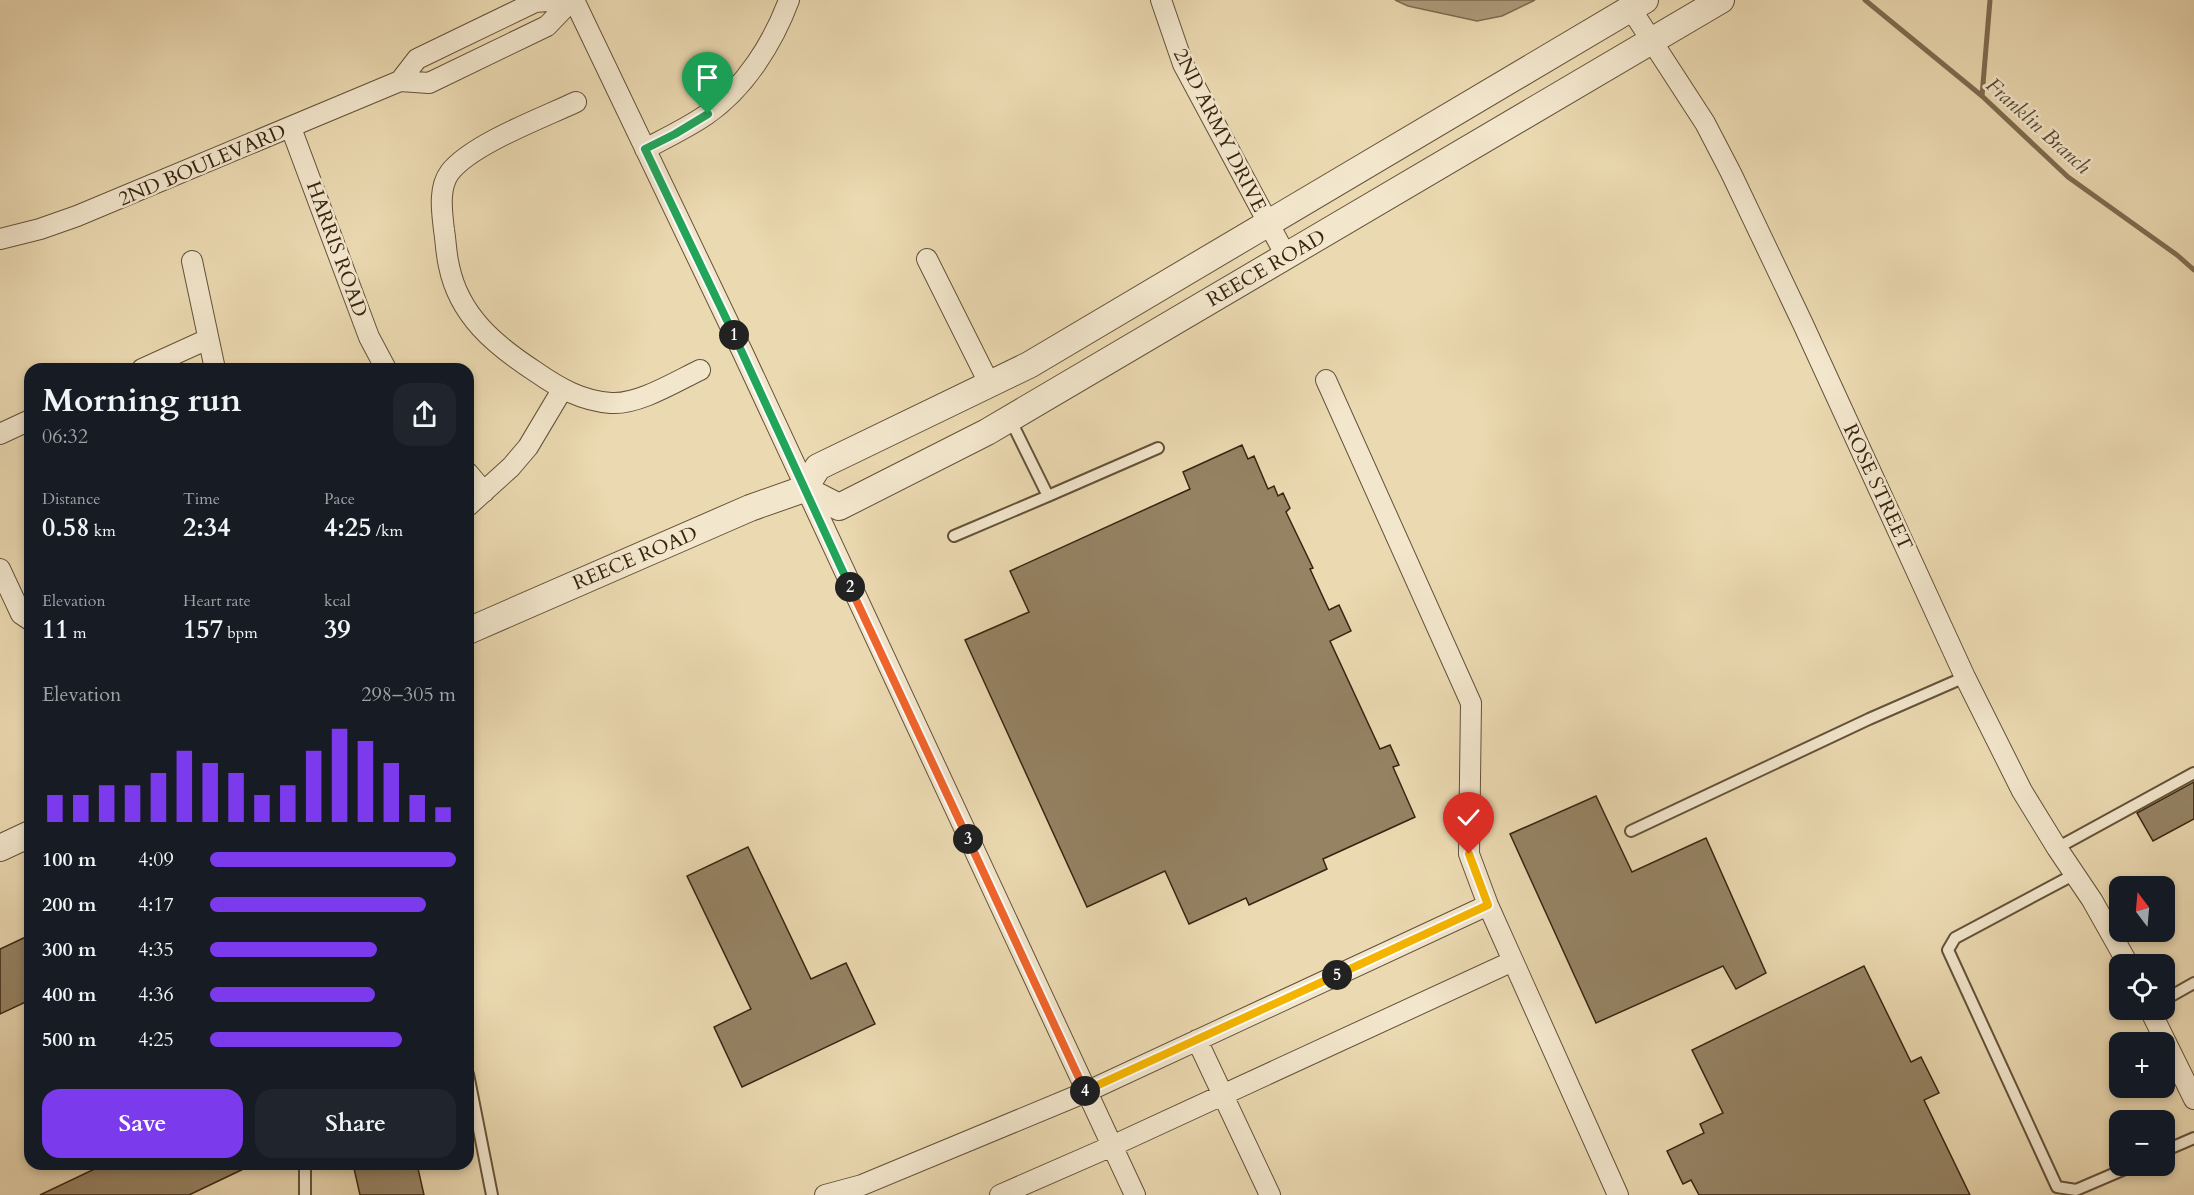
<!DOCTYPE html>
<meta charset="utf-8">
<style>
body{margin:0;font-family:Cardo,serif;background:#20242c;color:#f1f3f6;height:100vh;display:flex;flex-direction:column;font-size:22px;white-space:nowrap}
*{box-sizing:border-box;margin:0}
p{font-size:20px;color:#9ea1a6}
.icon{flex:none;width:33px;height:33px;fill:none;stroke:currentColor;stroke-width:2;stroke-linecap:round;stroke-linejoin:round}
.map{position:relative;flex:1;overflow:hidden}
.sheet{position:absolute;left:24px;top:363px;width:450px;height:807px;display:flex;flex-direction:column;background:#171b24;border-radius:18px;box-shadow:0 3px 9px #0003}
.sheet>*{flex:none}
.needle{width:39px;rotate:344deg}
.buttons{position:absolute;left:2109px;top:876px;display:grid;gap:12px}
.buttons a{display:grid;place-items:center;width:66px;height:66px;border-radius:12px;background:#171b24;box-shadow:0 3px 9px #0003;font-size:30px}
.pin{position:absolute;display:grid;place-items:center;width:51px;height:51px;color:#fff;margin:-62px -26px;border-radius:50% 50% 50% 0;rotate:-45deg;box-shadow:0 0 6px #0007}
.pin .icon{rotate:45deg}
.km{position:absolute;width:30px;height:30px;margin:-15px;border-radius:50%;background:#222;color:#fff;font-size:16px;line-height:30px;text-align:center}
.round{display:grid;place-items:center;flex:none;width:63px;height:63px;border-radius:18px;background:#20242c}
.summary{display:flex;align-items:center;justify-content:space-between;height:102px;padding:0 18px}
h1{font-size:33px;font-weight:700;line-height:45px}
.metrics{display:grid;grid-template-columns:repeat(3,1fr);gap:9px;height:102px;padding:6px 18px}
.metrics div{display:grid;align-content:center}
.metrics b{font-size:26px;font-weight:700}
.metrics small{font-size:16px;font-weight:400}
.metrics p{font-size:16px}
.chart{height:168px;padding:12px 18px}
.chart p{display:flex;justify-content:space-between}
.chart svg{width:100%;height:108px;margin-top:6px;stroke:#7c3aed;stroke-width:6}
.primary-button{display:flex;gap:12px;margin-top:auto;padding:12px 18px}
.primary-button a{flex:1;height:69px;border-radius:18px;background:#7c3aed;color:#fff;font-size:24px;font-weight:700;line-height:69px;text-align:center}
.primary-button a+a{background:#20242c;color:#f1f3f6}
ul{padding:0 18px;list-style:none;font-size:20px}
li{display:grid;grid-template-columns:96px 72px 1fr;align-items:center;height:45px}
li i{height:15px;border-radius:8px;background:#7c3aed}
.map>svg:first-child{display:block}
.water{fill:#ae9c7b;stroke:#7e6c51;stroke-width:1.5}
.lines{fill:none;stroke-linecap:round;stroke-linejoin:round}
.stream{stroke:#7e6c51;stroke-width:5}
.building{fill:#958364;stroke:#372511;stroke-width:1.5}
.service-casing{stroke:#645239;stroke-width:14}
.minor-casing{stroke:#645239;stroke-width:22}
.tertiary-casing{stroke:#645239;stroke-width:28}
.service{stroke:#f2e6cc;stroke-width:10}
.minor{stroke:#f2e6cc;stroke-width:20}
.tertiary{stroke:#f2e6cc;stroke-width:26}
.split-1-casing{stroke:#fff;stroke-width:12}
.split-2-casing{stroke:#fff;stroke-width:12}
.split-3-casing{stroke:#fff;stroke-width:12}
.split-4-casing{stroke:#fff;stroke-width:12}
.split-5-casing{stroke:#fff;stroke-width:12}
.split-6-casing{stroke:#fff;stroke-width:12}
.split-1{stroke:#22a559;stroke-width:8}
.split-2{stroke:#22a559;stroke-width:8}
.split-3{stroke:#f0652b;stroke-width:8}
.split-4{stroke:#f0652b;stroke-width:8}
.split-5{stroke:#f5b400;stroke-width:8}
.split-6{stroke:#f5b400;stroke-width:8}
.labels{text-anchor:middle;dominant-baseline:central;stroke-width:5;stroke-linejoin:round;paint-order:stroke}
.street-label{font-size:20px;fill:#372511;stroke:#f2e6cc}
.water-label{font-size:21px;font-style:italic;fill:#5b4931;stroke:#f2e6cc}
</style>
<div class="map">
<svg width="2194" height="1195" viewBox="0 0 2194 1195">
<rect width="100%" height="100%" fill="#ebd9b1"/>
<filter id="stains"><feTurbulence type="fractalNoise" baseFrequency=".00333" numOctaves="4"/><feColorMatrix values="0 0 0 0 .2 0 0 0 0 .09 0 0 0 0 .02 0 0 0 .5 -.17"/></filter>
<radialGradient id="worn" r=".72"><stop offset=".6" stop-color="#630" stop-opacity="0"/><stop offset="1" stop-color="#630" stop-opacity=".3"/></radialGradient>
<path class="water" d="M1395,0H1535L1502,16L1477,21L1408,6Z"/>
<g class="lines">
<path class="stream" d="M1865,0L1982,96L2068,177L2177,255L2194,270
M1982,96L1990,0"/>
</g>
<path class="building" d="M1242,445L1248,459L1254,456L1268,489L1274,486L1278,496L1283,493L1290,508L1286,512L1313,568L1310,569L1329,610L1339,605L1351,631L1330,641L1380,749L1390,745L1399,765L1393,767L1415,817L1323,859L1327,869L1249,905L1246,898L1189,924L1165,871L1087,907L965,640L1029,612L1010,571L1190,489L1183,472Z
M2194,782V819L2153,841L2137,813Z
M1596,796L1632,872L1706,838L1766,973L1736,989L1723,966L1596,1023L1510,834Z
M748,847L811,979L846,963L875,1024L742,1087L714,1027L751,1009L687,876Z
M30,935V1000L0,1014V949Z
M1864,966L1911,1062L1921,1057L1939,1093L1924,1100L1970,1195H1699L1691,1180L1683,1184L1667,1151L1704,1133L1700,1124L1723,1113L1692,1050Z
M105,1164H254L189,1195H40Z
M353,1164H417L424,1195H360Z"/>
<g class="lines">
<g class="service-casing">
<path id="service" d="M1010,419L1048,496L1158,448
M954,536L1048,496
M1631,831L1869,719L1965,677
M2057,848L2194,773
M2075,874L1955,938L1948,950L2057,1187L2076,1190L2132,1166
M2164,1000L2194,983
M468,1074L492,1195
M2164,1151L2194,1138
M305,1164V1195"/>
</g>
<g class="minor-casing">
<path id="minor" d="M574,0L743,353L1135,1195
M1161,0L1183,64L1286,256
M1631,9L1705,123L1731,173L1803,324L1965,677L2022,791L2057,848L2092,900L2128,964
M400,81L417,59L535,2L561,0
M576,102C542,118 472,144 450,172C438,188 442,212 444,230C446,242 446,254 449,266C459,316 496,346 536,372C559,388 582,401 611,403C638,405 675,382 700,370
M291,128L369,337L386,369
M645,149C666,138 687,128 706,115C745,88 773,43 789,0
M0,239L40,229L77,216L400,81L429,83L547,26L572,0
M927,259L990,385
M192,261L215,369
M142,369L208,339
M1326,380L1471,703L1469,854L1488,905L1618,1195
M0,434L30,420
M468,473L484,492
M468,506L511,467L528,447L562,390
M0,569L21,614L30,620
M2150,1010L2194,1099
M1197,1040L1270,1195
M825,1195L862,1185L1086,1092L1488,905
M1000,1195L1112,1146L1513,961"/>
</g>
<g class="tertiary-casing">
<path id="tertiary" d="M804,489L839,507L987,432L1721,0
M468,631L750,508L804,489L818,467L1029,365L1645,0
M0,848L30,834"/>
</g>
<use href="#service" class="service"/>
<use href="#minor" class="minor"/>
<use href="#tertiary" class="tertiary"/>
</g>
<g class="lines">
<g class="split-1-casing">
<path id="split-1" d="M708,114L675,134L645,149L734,335"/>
</g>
<g class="split-2-casing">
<path id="split-2" d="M734,335L850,587"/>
</g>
<g class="split-3-casing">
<path id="split-3" d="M850,587L968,839"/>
</g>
<g class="split-4-casing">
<path id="split-4" d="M968,839L1085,1091"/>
</g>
<g class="split-5-casing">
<path id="split-5" d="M1085,1091L1337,975"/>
</g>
<g class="split-6-casing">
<path id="split-6" d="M1337,975L1488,905L1469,854"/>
</g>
<use href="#split-1" class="split-1"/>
<use href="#split-2" class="split-2"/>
<use href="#split-3" class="split-3"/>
<use href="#split-4" class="split-4"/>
<use href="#split-5" class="split-5"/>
<use href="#split-6" class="split-6"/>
</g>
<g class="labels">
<g class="street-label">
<text transform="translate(1220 130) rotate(63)">2ND ARMY DRIVE</text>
<text transform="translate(202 165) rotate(-23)">2ND BOULEVARD</text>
<text transform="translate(337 249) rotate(70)">HARRIS ROAD</text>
<text transform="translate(1266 268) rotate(-30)">REECE ROAD</text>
<text transform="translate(1878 487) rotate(65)">ROSE STREET</text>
<text transform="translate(635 558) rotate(-23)">REECE ROAD</text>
</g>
<g class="water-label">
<text transform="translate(2038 126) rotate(42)">Franklin Branch</text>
</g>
</g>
<rect width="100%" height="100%" filter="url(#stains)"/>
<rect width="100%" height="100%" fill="url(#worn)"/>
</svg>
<div class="buttons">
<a><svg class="needle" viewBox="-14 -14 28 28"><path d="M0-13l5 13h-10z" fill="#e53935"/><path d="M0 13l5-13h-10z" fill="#9ea1a6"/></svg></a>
<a><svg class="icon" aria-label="locate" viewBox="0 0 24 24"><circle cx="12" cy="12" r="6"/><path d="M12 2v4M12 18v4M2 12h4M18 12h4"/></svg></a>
<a>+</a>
<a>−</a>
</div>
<div class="pin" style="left:708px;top:114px;background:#1e9e55"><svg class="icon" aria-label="arrive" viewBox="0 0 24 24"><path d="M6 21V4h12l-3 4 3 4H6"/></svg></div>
<div class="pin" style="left:1469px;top:854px;background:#d93025"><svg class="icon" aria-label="check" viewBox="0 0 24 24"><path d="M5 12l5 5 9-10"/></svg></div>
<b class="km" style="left:734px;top:335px">1</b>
<b class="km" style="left:850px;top:587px">2</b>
<b class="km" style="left:968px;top:839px">3</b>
<b class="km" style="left:1085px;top:1091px">4</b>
<b class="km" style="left:1337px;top:975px">5</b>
<section class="sheet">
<div class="summary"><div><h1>Morning run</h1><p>06:32</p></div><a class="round"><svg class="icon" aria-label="share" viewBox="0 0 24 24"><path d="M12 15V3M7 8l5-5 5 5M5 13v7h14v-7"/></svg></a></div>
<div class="metrics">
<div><p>Distance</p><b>0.58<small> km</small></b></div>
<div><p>Time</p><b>2:34</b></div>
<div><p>Pace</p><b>4:25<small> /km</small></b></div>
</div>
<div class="metrics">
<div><p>Elevation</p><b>11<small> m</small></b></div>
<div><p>Heart rate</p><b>157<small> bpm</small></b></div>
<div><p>kcal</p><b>39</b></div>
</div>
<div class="chart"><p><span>Elevation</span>298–305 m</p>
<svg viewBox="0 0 160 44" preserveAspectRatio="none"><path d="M5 44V33M15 44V33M25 44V29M35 44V29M45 44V24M55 44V15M65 44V20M75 44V24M85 44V33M95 44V29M105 44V15M115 44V6M125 44V11M135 44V20M145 44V33M155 44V38"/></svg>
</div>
<ul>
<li><b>100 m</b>4:09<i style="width:100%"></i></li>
<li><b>200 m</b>4:17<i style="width:88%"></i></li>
<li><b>300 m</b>4:35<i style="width:68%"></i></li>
<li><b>400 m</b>4:36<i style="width:67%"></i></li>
<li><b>500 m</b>4:25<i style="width:78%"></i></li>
</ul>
<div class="primary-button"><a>Save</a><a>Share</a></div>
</section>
</div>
